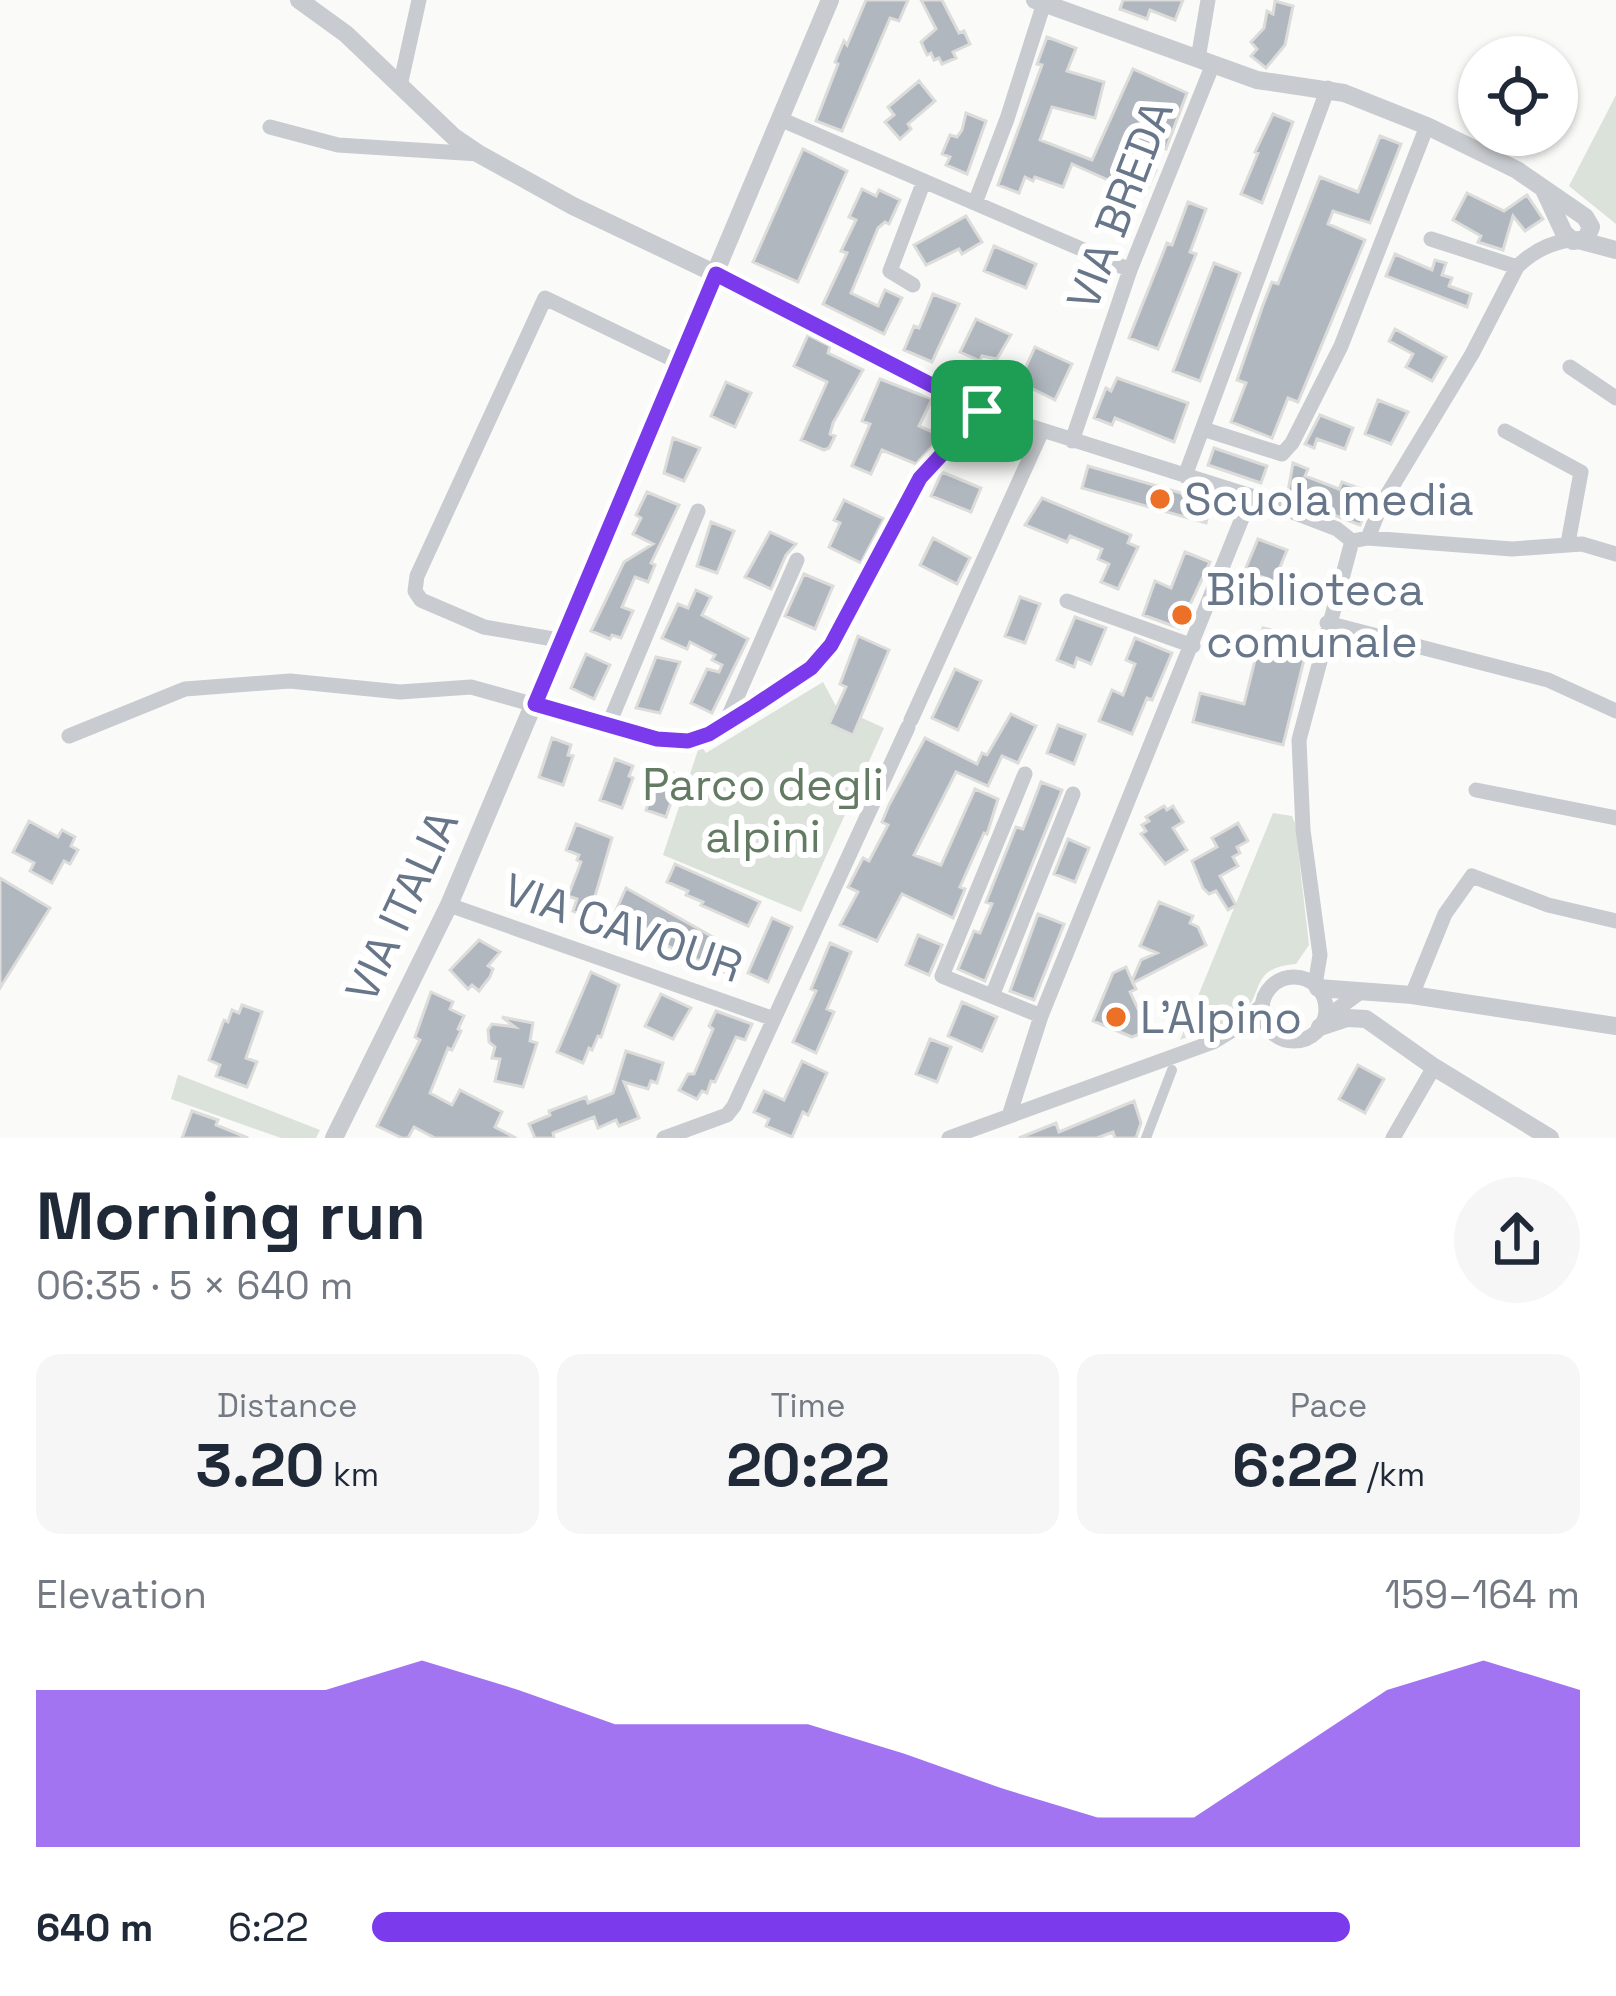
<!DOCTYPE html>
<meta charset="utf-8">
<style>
body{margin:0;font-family:"Space Grotesk",sans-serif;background:#f6f6f7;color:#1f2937;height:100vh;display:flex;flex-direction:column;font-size:45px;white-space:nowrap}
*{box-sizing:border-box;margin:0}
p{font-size:39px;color:#747a83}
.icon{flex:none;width:66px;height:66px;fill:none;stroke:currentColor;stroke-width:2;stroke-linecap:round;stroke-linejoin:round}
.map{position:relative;height:1138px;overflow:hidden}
.sheet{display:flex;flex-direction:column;background:#fff;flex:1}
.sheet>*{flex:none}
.tools{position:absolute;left:1458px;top:36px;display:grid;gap:24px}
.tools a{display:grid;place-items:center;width:120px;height:120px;border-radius:50%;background:#fff;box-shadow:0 3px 9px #0004;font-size:60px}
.pin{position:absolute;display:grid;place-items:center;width:102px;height:102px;color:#fff;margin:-51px;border-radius:24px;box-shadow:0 6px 18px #0006}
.round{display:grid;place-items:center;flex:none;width:126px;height:126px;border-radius:63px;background:#f6f6f7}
.head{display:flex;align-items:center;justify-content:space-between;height:204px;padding:0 36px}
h1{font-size:66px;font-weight:700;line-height:90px}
.metrics{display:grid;grid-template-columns:repeat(3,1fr);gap:18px;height:204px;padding:12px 36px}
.metrics div{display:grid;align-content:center;border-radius:24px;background:#f6f6f7;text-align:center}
.metrics b{font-size:60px;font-weight:700}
.metrics small{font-size:33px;font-weight:400}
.metrics p{font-size:33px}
.chart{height:336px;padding:24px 36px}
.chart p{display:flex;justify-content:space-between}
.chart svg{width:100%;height:216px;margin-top:12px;fill:#7c3aed;opacity:.7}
ul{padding:0 36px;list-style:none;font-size:39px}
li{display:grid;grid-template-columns:192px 144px 1fr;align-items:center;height:90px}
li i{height:30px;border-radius:15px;background:#7c3aed}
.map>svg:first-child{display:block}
.green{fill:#dbe2d9}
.building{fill:#b1b7bf;stroke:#dcdcda;stroke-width:3}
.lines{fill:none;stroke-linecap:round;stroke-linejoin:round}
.pedestrian{stroke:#c8cbcf;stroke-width:10}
.minor{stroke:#c8cbcf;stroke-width:15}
.tertiary{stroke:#c8cbcf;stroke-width:18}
.route-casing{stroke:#fff;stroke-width:24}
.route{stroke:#7c3aed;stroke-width:15}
.poi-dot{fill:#ec7126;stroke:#fff;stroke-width:4.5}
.labels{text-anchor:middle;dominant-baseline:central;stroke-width:12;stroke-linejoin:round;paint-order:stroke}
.street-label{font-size:45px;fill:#68768a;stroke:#fff}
.poi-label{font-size:45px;fill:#68768a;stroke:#fff;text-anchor:start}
.park-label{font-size:45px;fill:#647b63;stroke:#fff}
</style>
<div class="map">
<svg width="1616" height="1138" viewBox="0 0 1616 1138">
<rect width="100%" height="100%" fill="#fafaf8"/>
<path class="green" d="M1616,95V224L1569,186Z
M823,682L836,706L884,728L801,912L663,855L700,744L706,753Z
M1273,813L1292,816L1295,823L1309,945L1296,964C1249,968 1265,992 1243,1013C1228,1026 1199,1032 1180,1040Z
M178,1075H179L320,1130L316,1138H281L171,1099Z"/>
<path class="building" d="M866,0H908L899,21L890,18L842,131L816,121L838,64L835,62L844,41L847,45Z
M921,0H942L959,33L964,31L970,44L953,52L956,58L942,64L939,58L934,60L931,53L927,55L921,42L936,29Z
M1123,0H1183L1175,20L1150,10L1147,19L1120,9Z
M1275,1L1293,6L1285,45L1266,68L1251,56L1257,49L1251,42L1264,28L1267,11L1273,14Z
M1047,37L1076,48L1067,71L1104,82L1095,118L1052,107L1040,140L1092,160L1133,69L1187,93L1166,149L1153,143L1144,164L1156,170L1144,196L1072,164L1063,187L1035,177L1033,181L1025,177L1019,193L998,185L1042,65L1037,64Z
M919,81L935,101L908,124L911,129L900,139L885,122L894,115L888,107Z
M966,113L986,121L967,174L946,165L950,157L942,154L950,135L957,137L962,130Z
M1273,114L1293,122L1262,203L1241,194L1258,153L1255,152Z
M1380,136L1401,144L1370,223L1333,211L1328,224L1365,240L1298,402L1288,398L1272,438L1231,422L1246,383L1237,380L1263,305L1272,282L1278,284L1320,177L1358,192Z
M803,149L847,171L798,282L753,262Z
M862,189L876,196L879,190L900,200L889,224L885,222L878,228L851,293L878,306L885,290L902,298L884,334L823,304L847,253L841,251L856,220L849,217Z
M1467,193L1504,211L1527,195L1543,219L1525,231L1513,216L1503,250L1478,242L1481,236L1453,220Z
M1188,202L1206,209L1190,252L1196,254L1158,349L1129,338L1167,243L1172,245Z
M966,216L982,242L962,254L959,249L926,265L914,245Z
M994,246L1036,264L1026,288L984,271Z
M1395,254L1432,270L1435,260L1446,263L1442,275L1452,278L1449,286L1471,294L1467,307L1386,276Z
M1214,263L1240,273L1200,381L1173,371Z
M933,294L959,304L932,362L904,350L914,326L919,328Z
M976,319L1011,335L997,359L982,356L980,361L960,352Z
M1395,329L1446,357L1432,381L1406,367L1413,354L1389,341Z
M808,335L830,346L828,353L863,370L833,423L830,434L835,436L829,448L824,450L801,440L827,382L794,366Z
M1035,347L1072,364L1055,400L1019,382Z
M1117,378L1188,403L1174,442L1115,418L1112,425L1094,418L1106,388L1111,391Z
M880,379L932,399L919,426L942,436L916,464L882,450L871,474L852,466L870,424L862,421Z
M726,382L751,393L735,427L711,416Z
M1378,400L1408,412L1391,444L1365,434Z
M1320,415L1353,428L1345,449L1317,439L1314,448L1305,444Z
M673,438L700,448L684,481L664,473Z
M1214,448L1267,466L1261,483L1208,465Z
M1293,463L1308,469L1305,476L1339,489L1342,482L1367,491L1361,503L1368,506L1360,525L1287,497Z
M1088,466L1212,502L1206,523L1082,488Z
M942,472L981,488L971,512L931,496Z
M647,492L679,505L651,563L655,565L648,582L635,577L622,607L633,611L621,638L612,635L610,639L591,631L624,562L653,544L633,534L641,518L636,515Z
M1042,498L1131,535L1128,543L1138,547L1118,589L1101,582L1109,564L1098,559L1102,549L1070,536L1067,542L1025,525Z
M844,500L884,519L861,563L829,547L840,523L834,520Z
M711,522L734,531L717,573L697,566Z
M770,532L796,544L786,555L771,589L745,577Z
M933,538L970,558L957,584L920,565Z
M1258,539L1287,550L1274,582L1245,570Z
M1185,552L1210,562L1179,628L1143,615L1155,581L1171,588Z
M804,574L833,586L815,629L785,616Z
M696,590L711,597L702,615L748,639L712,713L691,703L707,669L719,672L722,665L712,660L715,655L690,642L687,649L662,638L678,604L688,608Z
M1020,597L1040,604L1025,643L1005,636Z
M1075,617L1106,628L1091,664L1077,658L1074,667L1057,660Z
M1263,628L1309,639L1283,745L1193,722L1200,693L1244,704Z
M858,636L889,650L853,735L829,724L846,687L840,684Z
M1135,638L1172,653L1152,700L1147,698L1132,734L1099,721L1112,690L1123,695L1135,664L1126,660Z
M586,654L610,665L594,699L571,688Z
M656,657L680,662L660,713L636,708Z
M955,669L981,681L958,730L932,718Z
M1011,714L1036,726L1018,763L1002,756L988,786L956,772L914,855L941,865L975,789L998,799L987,834L984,833L960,887L965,889L953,918L902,894L877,941L840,925L858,892L848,887L863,858L869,861L888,825L882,822L889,805L925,738L977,764L982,753L987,755Z
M1058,725L1085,735L1074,764L1047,753Z
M552,738L571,745L568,755L573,756L563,785L539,777Z
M615,759L633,766L629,776L633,778L622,808L600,800Z
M661,768L680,776L666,817L646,810Z
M1041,782L1062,790L985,981L958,969L974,931L980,933L992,904L986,902L1016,827L1023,829Z
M1164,806L1167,810L1173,806L1183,822L1173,828L1187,850L1165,864L1141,834L1146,831L1142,825L1149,821L1146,817Z
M29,821L58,837L62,830L75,837L71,846L78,850L70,864L64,861L52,883L30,871L34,863L13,852Z
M1238,823L1248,841L1237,847L1240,853L1233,857L1238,866L1220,876L1236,905L1228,910L1216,891L1209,894L1203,888L1192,861L1217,847L1212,838Z
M576,824L612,838L589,917L573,911L577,899L568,896L581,862L577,860L579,855L566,850Z
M1068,839L1089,848L1075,882L1054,874Z
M675,864L760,902L748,926L701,905L703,902L686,895L688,891L667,882Z
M0,878L50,908L0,988Z
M626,888L736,950L724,972L633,930L631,935L609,926Z
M1159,902L1193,916L1190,923L1198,927L1206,945L1133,983L1136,989L1130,992L1148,1030L1132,1037L1093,1021L1113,973L1126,967L1132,981L1141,960L1157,953L1140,946Z
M1038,914L1064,924L1034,1000L1010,991Z
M772,918L792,927L768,982L748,973Z
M918,935L942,945L929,975L906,965Z
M479,940L500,952L488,966L493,969L490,977L479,991L472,985L468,989L450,970Z
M830,943L851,952L827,1009L834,1012L816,1053L793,1042L816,991L811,989Z
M591,972L619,985L601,1037L598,1036L592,1050L589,1048L583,1063L557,1052Z
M431,992L453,1002L450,1009L464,1016L458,1029L461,1031L452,1050L448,1048L430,1093L452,1105L460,1090L502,1112L495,1127L516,1138H435L414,1127L408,1138H402L377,1126L420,1040L415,1037Z
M661,994L691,1008L673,1039L645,1026Z
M962,1002L997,1017L982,1051L948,1036Z
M242,1005L262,1012L246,1058L257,1062L247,1087L216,1076L220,1065L209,1060L224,1020L228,1022L232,1010L239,1013Z
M716,1011L752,1024L745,1040L736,1037L715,1082L711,1081L707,1093L702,1091L697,1099L679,1090L688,1074H694L713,1029L709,1026Z
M502,1017L533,1023L530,1041L537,1043L523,1087L495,1081L500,1059L492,1058L495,1047L489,1042L488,1030L492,1024L515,1027Z
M930,1039L951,1047L937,1082L916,1074Z
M626,1051L663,1063L657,1083L651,1081L648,1089L624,1082L639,1118L619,1126L616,1120L598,1128L594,1117L553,1133L554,1138H535L529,1124L550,1115L549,1111L586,1097L588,1103L613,1093Z
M802,1061L827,1073L808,1115L803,1112L792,1137L766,1126L769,1119L754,1112L764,1091L784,1100Z
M1358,1065L1384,1079L1365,1113L1339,1099Z
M1134,1101L1141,1123L1136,1138H1115L1113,1132L1097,1138H1019L1056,1123L1059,1132Z
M192,1111L218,1120L216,1125L248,1138H182Z"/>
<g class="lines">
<path class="pedestrian" d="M1146,1138L1172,1070"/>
<path class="minor" d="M1198,59L1208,0
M400,86L419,0
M780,119L1130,270
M270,127L338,145L479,154
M975,203L1007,119L1044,3
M1431,239L1517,267
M716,274L982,411L1251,496L1337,529L1352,541
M913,285L890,271L924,181
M1570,367L1616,398
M1203,429L1282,454L1292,443L1341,346L1427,126
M1505,431L1581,472L1568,543
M1072,441L1130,270L1213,64
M1185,476L1328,88
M1368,538L1512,549L1582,544L1616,554
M1352,541L1368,538L1381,505L1472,354L1517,267C1532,252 1549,243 1570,240
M1067,601L1193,646
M1327,623L1548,680L1616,711
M559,640L484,627L421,600L415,591L417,576L545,298L678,362
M911,720L1042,431
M726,722L797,560
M608,726L698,511
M69,736L185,689L290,681L400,692L471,687L657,739C666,739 677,741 686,741C723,737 806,673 831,645L920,478L982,411
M1025,774L942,976L1041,1016
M1476,790L1616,818
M449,905L774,1019
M1262 1009a32 32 0 1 1 64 0a32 32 0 1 1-64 0Z
M1315,985L1320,955L1303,830L1299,740L1352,541
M1412,995L1445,914L1472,876L1548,905L1616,921
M992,996L1073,794
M1325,1018L1362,991
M1009,1116L1041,1016L1251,496
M664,1138L727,1115L734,1106L908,727
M949,1138L1213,1042L1244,1023L1262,1005
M1393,1138L1434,1067"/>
<path class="tertiary" d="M299,0L346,34L454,137L479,154L573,206L716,274
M1035,0L1257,80L1344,93L1427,126L1517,170L1585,217L1591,227L1586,239L1573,241L1564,233L1545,192
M1582,241L1616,250
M1318,988L1412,995L1616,1026
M1320,1027L1347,1018L1366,1019L1434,1067L1550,1138
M334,1138L449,905L830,0"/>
</g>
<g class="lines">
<g class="route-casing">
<path id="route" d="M716,274L982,411L920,478L831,645L811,668L754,706L709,734L688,741L657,739L535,704Z"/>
</g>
<use href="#route" class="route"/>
</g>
<g class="poi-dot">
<circle cx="1160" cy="499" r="12"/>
<circle cx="1182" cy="615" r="12"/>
<circle cx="1116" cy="1017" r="12"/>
</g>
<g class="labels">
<g class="street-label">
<text transform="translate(1120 205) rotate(-69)">VIA BREDA</text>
<text transform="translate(402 906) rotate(-65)">VIA ITALIA</text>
<text transform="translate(623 928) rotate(19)">VIA CAVOUR</text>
</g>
<g class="poi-label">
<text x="1184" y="499">Scuola media</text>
<text x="1206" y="589">Biblioteca<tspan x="1206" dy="52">comunale</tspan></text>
<text x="1140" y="1017">L'Alpino</text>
</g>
<g class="park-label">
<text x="763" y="784">Parco degli<tspan x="763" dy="52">alpini</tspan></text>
</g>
</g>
</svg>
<div class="tools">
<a><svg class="icon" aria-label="locate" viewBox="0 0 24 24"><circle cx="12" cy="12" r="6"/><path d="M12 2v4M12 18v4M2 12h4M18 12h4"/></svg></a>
</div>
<div class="pin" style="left:982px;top:411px;background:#1e9e55"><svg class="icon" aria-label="arrive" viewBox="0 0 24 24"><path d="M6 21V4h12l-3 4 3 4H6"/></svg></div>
</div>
<section class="sheet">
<div class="head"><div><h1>Morning run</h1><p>06:35 · 5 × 640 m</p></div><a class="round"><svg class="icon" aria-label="share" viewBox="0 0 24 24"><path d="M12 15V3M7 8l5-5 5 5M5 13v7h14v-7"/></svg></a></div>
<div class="metrics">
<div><p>Distance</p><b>3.20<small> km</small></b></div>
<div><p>Time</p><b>20:22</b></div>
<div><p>Pace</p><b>6:22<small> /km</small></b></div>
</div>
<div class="chart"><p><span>Elevation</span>159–164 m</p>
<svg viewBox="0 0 160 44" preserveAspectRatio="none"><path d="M0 44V12L10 12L20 12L30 12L40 6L50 12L60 19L70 19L80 19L90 25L100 32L110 38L120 38L130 25L140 12L150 6L160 12V44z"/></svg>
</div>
<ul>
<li><b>640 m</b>6:22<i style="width:81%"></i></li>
</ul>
</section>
